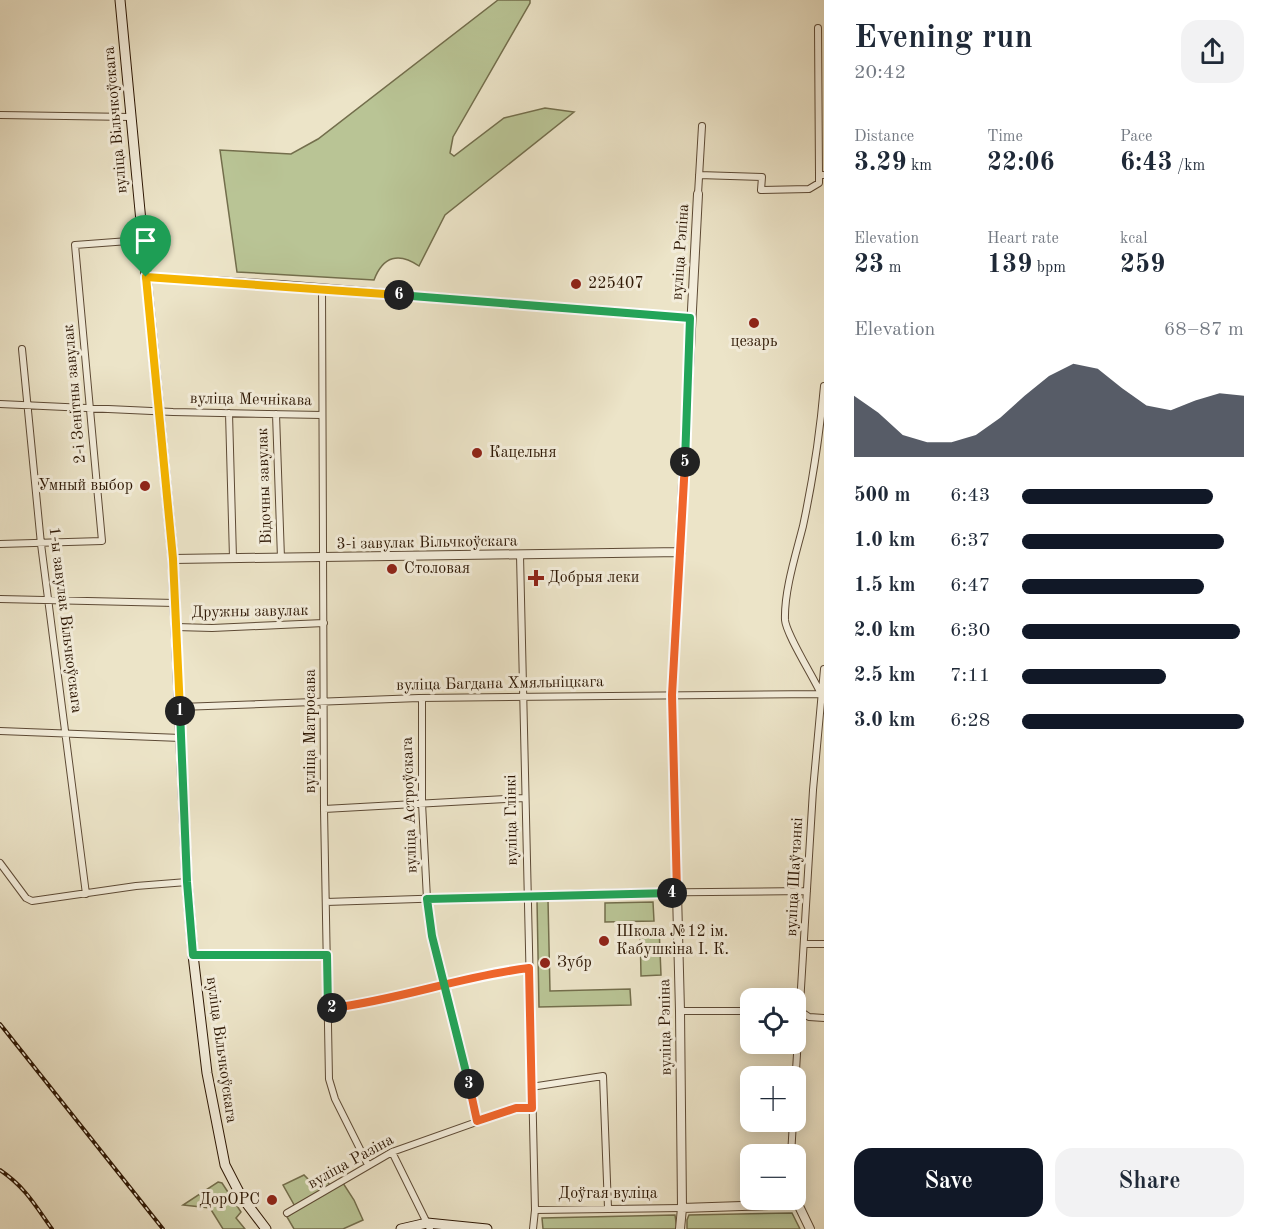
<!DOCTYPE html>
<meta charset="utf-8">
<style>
body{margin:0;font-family:"Old Standard TT",serif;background:#f2f2f3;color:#1f2937;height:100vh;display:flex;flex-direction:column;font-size:22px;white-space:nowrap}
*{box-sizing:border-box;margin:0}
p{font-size:20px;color:#747a83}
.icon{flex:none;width:33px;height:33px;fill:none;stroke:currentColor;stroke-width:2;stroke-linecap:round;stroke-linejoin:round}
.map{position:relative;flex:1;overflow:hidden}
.side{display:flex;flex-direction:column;background:#fff;width:450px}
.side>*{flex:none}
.fabs{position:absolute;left:740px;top:988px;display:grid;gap:12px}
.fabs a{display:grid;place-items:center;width:66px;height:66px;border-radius:12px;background:#fff;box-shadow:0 3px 15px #0003;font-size:30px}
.pin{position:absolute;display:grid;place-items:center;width:51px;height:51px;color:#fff;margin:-62px -26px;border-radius:50% 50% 50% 0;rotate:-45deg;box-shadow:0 0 6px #0007}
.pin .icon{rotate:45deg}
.km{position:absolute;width:30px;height:30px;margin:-15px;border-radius:50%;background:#222;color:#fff;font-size:16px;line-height:30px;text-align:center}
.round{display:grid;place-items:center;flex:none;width:63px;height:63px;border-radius:18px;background:#f2f2f3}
.summary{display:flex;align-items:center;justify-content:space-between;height:102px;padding:0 30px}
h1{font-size:33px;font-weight:800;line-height:45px}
.metrics{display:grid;grid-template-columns:repeat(3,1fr);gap:9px;height:102px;padding:6px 30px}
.metrics div{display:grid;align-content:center}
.metrics b{font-size:26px;font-weight:800}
.metrics small{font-size:16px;font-weight:400}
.metrics p{font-size:16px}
.chart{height:168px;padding:12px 30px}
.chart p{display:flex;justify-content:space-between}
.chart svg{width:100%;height:108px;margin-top:6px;fill:#111827;opacity:.7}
.primary-button{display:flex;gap:12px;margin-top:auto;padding:12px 30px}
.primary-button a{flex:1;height:69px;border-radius:18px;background:#111827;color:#fff;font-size:24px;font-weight:800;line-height:69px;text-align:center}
.primary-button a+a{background:#f2f2f3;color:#1f2937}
ul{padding:0 30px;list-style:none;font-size:20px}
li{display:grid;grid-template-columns:96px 72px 1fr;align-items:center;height:45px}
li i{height:15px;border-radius:8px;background:#111827}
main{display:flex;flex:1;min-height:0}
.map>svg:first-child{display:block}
.green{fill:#b9c495;stroke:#736e4c;stroke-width:1.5}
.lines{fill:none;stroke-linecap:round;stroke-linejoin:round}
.minor-casing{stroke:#5d4a35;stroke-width:8}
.tertiary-casing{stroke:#5d4a35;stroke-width:10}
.secondary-casing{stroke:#2d1704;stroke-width:11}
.minor{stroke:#f3eddb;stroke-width:6}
.tertiary{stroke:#f3eddb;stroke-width:8}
.secondary{stroke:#f3eddb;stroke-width:9}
.rail-casing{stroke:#2d1704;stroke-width:4}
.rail{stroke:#f3eddb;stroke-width:1.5;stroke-dasharray:4.5;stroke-linecap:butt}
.split-1-casing{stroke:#fff;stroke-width:12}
.split-2-casing{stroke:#fff;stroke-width:12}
.split-3-casing{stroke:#fff;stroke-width:12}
.split-4-casing{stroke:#fff;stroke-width:12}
.split-5-casing{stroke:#fff;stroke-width:12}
.split-6-casing{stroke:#fff;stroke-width:12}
.split-7-casing{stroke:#fff;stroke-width:12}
.split-1{stroke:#f5b400;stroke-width:8}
.split-2{stroke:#22a559;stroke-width:8}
.split-3{stroke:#f0652b;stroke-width:8}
.split-4{stroke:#22a559;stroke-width:8}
.split-5{stroke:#f0652b;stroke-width:8}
.split-6{stroke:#22a559;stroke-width:8}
.split-7{stroke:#f5b400;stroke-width:8}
.poi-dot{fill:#8f2418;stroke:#f3eddb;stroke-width:2}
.labels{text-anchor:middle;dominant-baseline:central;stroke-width:6;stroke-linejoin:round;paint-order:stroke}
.street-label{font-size:16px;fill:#2d1704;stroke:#f3eddb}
.poi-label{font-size:16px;fill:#2d1704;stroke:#f3eddb;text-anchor:start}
</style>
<main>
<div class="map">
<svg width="824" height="1229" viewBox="0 0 824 1229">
<rect width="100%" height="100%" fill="#ece4c8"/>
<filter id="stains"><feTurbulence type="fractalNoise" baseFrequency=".00333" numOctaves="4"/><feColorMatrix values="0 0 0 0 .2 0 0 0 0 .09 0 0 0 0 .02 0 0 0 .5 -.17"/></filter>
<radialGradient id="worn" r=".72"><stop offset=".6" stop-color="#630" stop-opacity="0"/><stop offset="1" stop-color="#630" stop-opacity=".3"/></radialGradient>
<path class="green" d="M498,0H530V3L453,137L450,153L454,156L504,118L545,108L574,112L445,215L419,266C399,252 383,256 374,280L237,272L220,150L291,154L318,139Z
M537,900H548L550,991L630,989L631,1005L539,1007Z
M653,902L654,921L605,922V903Z
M659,927L661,975L641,976L640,928Z
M321,1174L333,1189L343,1183L354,1200L363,1220L343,1229H294L287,1217L297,1210L283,1185L304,1175L309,1180Z
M218,1182L222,1183L241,1212L236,1218L245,1229H223L210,1208L183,1205Z
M792,1213L800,1229H687V1220L689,1215Z
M675,1215L677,1229H543L542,1218Z"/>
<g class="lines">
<g class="minor-casing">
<path id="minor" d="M818,28L819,175H824
M0,115L131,117
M699,175L762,177L761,190L809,189L819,183V175
M698,194L702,126
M322,288L324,809L329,1079L335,1099L368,1165
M22,349L41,544L86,894
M0,404L173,412L322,415
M229,413L233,558
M276,414L281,558
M0,544L102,541L75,245L142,240
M520,555L535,1210L533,1229
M0,599L175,603
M176,627L212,628L324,623
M422,698V803L427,899L432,936L467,1073L477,1121
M180,707L419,698L821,694C814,678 786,634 785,620C784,591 796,554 803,526C813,479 820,433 824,386
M0,731L181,738
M324,809L524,798
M0,863L26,898L32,901L136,886L187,882
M326,902L602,893L807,891
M804,944H824
M193,955H327
M328,1009C396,1000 461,976 529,968
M680,1011H750
M795,1011H800L809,1017L824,1018
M531,1087L603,1076L608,1208
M795,1087L813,790L824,669
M392,1152L430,1229
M791,1155L793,1122
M795,1195L798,1204
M535,1210L682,1208
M287,1213L392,1152L516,1108H532"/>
</g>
<g class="tertiary-casing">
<path id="tertiary" d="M146,277L281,285L690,318
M173,559L681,552
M682,1208L798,1204L810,1229
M680,1229L682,1208L680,1011L672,695L698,194"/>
</g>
<g class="secondary-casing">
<path id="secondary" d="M120,0L173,559L187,882L193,955L207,1073L225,1165L241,1196L266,1229
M401,1229L427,1223L487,1229"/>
</g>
<use href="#minor" class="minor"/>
<use href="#tertiary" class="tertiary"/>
<use href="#secondary" class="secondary"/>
<g class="rail-casing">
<path id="rail" d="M0,1024L163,1229
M0,1170C25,1187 35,1205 52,1229"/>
</g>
<use href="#rail" class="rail"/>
</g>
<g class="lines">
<g class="split-1-casing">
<path id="split-1" d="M146,277L173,559L180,711"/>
</g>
<g class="split-2-casing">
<path id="split-2" d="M180,711L187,882L193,955H327L328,1009L332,1008"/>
</g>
<g class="split-3-casing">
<path id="split-3" d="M332,1008C399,1000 462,976 529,968L532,1108H516L477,1121L469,1084"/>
</g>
<g class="split-4-casing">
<path id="split-4" d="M469,1084L432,936L427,899L672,893"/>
</g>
<g class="split-5-casing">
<path id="split-5" d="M672,893H677L672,695L685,462"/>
</g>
<g class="split-6-casing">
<path id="split-6" d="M399,295L690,318L685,462"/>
</g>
<g class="split-7-casing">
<path id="split-7" d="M146,277L399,295"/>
</g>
<use href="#split-1" class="split-1"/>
<use href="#split-2" class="split-2"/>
<use href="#split-3" class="split-3"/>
<use href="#split-4" class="split-4"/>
<use href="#split-5" class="split-5"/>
<use href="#split-6" class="split-6"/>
<use href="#split-7" class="split-7"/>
</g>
<g class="poi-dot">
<circle cx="576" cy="284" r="6"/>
<circle cx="754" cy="323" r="6"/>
<circle cx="477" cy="453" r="6"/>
<circle cx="145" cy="486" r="6"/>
<circle cx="392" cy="569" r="6"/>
<path d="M533 569h6v6h6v6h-6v6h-6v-6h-6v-6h6z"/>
<circle cx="604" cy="941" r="6"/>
<circle cx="545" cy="963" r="6"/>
<circle cx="272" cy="1200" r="6"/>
</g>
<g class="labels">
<g class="street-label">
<text transform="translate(116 120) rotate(-95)">вуліца Вільчкоўскага</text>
<text transform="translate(681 252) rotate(-86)">вуліца Рэпіна</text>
<text transform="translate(75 394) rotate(-95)">2-і Зенітны завулак</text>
<text transform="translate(251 400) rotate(1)">вуліца Мечнікава</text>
<text transform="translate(265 486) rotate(-92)">Відочны завулак</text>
<text transform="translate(427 543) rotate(-1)">3-і завулак Вільчкоўскага</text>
<text transform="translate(250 612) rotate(-1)">Дружны завулак</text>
<text transform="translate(65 620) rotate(83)">1-ы завулак Вільчкоўскага</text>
<text transform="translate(500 684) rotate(-1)">вуліца Багдана Хмяльніцкага</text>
<text transform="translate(311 731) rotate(-90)">вуліца Матросава</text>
<text transform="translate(410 805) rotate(-92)">вуліца Астроўскага</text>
<text transform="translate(512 820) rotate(-91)">вуліца Глінкі</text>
<text transform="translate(795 877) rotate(-87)">вуліца Шаўчэнкі</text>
<text transform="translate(666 1027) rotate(-91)">вуліца Рэпіна</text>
<text transform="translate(221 1050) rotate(82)">вуліца Вільчкоўскага</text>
<text transform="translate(351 1162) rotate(-29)">вуліца Разіна</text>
<text x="608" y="1194">Доўгая вуліца</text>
</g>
<g class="poi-label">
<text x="588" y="284">225407</text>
<text x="754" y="342" text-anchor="middle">цезарь</text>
<text x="489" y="453">Кацельня</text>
<text x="133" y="486" text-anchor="end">Умный выбор</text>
<text x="404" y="569">Столовая</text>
<text x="548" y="578">Добрыя леки</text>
<text x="616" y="932">Школа №12 ім.<tspan x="616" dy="18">Кабушкіна І. К.</tspan></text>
<text x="557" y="963">Зубр</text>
<text x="260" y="1200" text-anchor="end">ДорОРС</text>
</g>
</g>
<rect width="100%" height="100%" filter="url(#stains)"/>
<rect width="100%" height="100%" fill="url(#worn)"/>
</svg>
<div class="fabs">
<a><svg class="icon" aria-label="locate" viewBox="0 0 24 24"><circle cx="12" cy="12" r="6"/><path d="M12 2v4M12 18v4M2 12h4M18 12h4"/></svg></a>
<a>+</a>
<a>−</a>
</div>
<div class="pin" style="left:146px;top:277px;background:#1e9e55"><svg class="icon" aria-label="arrive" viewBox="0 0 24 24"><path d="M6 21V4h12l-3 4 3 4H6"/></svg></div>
<b class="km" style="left:180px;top:711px">1</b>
<b class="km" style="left:332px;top:1008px">2</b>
<b class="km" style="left:469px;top:1084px">3</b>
<b class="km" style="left:672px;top:893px">4</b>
<b class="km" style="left:685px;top:462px">5</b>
<b class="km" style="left:399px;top:295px">6</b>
</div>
<section class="side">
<div class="summary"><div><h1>Evening run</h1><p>20:42</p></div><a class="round"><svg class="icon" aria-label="share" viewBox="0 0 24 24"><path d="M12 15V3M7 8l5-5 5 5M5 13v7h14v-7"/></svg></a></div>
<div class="metrics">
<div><p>Distance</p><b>3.29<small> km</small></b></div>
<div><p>Time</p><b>22:06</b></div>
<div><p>Pace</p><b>6:43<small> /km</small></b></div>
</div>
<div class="metrics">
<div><p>Elevation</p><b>23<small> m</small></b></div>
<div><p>Heart rate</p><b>139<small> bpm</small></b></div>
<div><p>kcal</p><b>259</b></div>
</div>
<div class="chart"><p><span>Elevation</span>68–87 m</p>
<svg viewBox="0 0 160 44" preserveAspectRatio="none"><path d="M0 44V19L10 26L20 35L30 38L40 38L50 35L60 28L70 19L80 11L90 6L100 8L110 16L120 23L130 25L140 21L150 18L160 19V44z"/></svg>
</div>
<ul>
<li><b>500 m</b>6:43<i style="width:86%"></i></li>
<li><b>1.0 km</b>6:37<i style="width:91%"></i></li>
<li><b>1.5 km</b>6:47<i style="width:82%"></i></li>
<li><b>2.0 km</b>6:30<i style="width:98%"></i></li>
<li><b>2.5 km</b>7:11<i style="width:65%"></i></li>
<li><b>3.0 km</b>6:28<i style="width:100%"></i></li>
</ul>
<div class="primary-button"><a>Save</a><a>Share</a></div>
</section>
</main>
